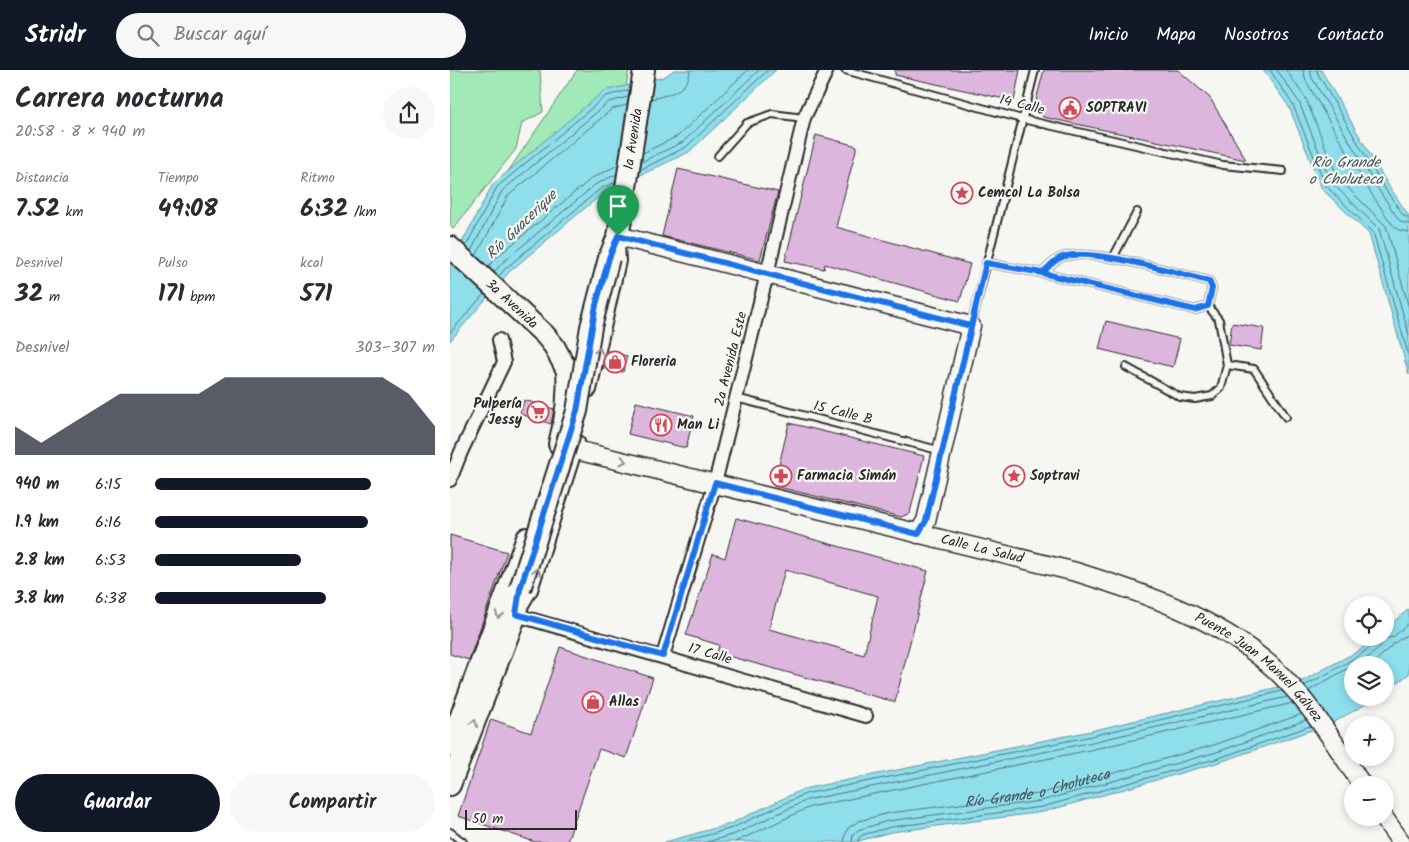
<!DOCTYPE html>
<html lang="es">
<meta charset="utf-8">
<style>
body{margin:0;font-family:Kalam,sans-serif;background:#f7f7f7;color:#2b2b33;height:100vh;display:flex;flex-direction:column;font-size:19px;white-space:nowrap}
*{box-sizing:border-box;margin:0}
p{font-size:16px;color:#7c7c81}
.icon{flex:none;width:28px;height:28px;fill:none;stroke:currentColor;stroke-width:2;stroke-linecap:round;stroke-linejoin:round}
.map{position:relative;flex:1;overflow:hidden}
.drawer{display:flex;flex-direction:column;background:#fff;width:450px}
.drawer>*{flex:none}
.controls{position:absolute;left:894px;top:526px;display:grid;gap:10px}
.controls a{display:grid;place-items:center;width:50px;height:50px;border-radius:50%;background:#fff;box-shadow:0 2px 8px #0003;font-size:25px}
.scale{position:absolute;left:15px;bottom:12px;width:112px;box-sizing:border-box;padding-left:5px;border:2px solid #2b2b2b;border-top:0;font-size:14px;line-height:18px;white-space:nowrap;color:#2b2b2b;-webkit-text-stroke:4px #f6f6f2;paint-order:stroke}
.pin{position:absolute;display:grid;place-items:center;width:42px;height:42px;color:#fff;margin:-51px -21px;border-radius:50% 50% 50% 0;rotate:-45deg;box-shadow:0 0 5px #0007}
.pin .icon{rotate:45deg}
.round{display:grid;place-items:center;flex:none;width:52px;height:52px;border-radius:26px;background:#f7f7f7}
.overview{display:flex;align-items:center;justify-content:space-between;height:85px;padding:0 15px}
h1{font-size:28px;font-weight:800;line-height:38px}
.figures{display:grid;grid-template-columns:repeat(3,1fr);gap:8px;height:85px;padding:5px 15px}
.figures div{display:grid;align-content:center}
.figures b{font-size:25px;font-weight:800}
.figures small{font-size:14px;font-weight:400}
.figures p{font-size:14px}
.chart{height:140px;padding:10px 15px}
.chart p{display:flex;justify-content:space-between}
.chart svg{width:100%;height:90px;margin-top:5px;fill:#111827;opacity:.7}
.primary-button{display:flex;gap:10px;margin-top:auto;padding:10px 15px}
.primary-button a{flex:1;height:58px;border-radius:30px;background:#111827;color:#fff;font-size:20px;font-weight:800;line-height:58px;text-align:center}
.primary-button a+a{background:#f7f7f7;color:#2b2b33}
ul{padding:0 15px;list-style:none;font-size:16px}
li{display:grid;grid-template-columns:80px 60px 1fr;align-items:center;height:38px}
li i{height:12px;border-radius:6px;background:#111827}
header{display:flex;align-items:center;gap:30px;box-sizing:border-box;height:70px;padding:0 25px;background:#111827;color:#fff}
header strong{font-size:24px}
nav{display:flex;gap:28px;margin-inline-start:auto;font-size:18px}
.search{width:350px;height:45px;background:#f7f7f7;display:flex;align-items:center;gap:12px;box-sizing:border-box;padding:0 18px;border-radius:28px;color:#7c7c81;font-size:19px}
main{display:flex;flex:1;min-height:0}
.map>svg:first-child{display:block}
.green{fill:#a1e9b7;stroke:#668a71}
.water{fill:#8edeec;stroke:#66969f}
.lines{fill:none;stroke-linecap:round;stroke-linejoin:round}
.shore{stroke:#537378;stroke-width:1}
.building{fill:#ddb6de;stroke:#2b2b2b;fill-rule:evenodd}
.service-casing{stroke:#2b2b2b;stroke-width:10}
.minor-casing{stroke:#2b2b2b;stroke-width:16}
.secondary-casing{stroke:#2b2b2b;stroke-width:21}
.primary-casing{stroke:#2b2b2b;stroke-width:24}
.service{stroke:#f6f6f2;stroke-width:6}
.minor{stroke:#f6f6f2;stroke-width:12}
.secondary{stroke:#f6f6f2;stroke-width:18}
.primary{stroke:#f6f6f2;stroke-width:20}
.primary-bridge-casing{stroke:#2b2b2b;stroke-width:24;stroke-linecap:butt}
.primary-bridge{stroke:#f6f6f2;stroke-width:20}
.oneway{stroke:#90908e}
.route-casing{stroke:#fff;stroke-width:10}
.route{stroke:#1a73e8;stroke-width:6}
.labels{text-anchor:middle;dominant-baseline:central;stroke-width:4.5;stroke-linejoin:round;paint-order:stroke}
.street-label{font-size:14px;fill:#2b2b2b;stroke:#f6f6f2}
.poi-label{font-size:14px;font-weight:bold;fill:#2b2b2b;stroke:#f6f6f2;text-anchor:start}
.water-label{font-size:15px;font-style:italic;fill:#44585b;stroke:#f6f6f2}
</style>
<header>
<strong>Stridr</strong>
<div class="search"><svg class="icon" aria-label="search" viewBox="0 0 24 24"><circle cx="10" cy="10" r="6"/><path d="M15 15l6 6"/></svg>Buscar aquí</div>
<nav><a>Inicio</a><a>Mapa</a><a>Nosotros</a><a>Contacto</a></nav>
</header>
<main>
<section class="drawer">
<div class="overview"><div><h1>Carrera nocturna</h1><p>20:58 · 8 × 940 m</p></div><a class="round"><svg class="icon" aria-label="share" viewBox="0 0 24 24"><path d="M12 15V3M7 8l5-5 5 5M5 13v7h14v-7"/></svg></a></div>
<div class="figures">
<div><p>Distancia</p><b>7.52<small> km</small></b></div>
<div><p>Tiempo</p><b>49:08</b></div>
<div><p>Ritmo</p><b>6:32<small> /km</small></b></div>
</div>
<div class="figures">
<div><p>Desnivel</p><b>32<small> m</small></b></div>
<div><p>Pulso</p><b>171<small> bpm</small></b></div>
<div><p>kcal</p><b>571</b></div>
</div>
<div class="chart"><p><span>Desnivel</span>303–307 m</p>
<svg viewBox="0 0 160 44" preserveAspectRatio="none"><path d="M0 44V30L10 38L20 30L30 22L40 14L50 14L60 14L70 14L80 6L90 6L100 6L110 6L120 6L130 6L140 6L150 14L160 30V44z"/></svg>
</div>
<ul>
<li><b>940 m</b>6:15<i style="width:77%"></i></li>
<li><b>1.9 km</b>6:16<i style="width:76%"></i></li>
<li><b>2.8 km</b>6:53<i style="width:52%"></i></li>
<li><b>3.8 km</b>6:38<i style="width:61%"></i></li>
</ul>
<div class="primary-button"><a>Guardar</a><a>Compartir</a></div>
</section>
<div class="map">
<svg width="959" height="772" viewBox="0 0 959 772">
<rect width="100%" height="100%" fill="#f6f6f2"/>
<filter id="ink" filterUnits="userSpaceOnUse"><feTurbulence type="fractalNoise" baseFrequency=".02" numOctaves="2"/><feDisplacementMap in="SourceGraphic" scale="10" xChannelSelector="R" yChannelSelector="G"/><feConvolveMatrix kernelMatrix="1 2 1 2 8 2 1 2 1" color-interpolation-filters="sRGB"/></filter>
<g filter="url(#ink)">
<path class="green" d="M0,0H90L93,42L72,53L66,79L3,159L0,155Z
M127,0H179L171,44L46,154L21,156Z"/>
<path class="water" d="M224,0H326L239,82L153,123L59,202L0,271V195L43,114L154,21L214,7Z
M813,0H871L935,110L959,146V305L919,164L872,119L839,37Z
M959,539V604L935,622V595H902V628H928H927L882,653L770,692L593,742L441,762L405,772H215L280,754L353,719L636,662L850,612L910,580L924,568H935V559Z"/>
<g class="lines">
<g class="shore">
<path d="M820,0L843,35L876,116L923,162L959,287"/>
<path d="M827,0L849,32L881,112L929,159L959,265"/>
<path d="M836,0L856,29L888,108L936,156L959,238"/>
<path d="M853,0L856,11L919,120L941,153L949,160L959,162"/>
<path d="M860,0L862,8L926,116L949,150L954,153L959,154"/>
<path d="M867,0L868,4L931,113L953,145L959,148"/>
<path d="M201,29C218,25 239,21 240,0"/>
<path d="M193,83L228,66L298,0"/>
<path d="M191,92L233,72L309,0"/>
<path d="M190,100L236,77L318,0"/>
<path d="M16,176L47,117L156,26L180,20"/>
<path d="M21,181L52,121L159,32L178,27"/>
<path d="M26,186L58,126L162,39L177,35"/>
<path d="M38,197L47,187L142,108L168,95"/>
<path d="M44,202L52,193L146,114L167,104"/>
<path d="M48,207L56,198L150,119L166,112"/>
<path d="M0,263L34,224"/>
<path d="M905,595C916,589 929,582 934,569L943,567L959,553"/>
<path d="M920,595C927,590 933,584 939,578C943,573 953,568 959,563"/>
<path d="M854,616C868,608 925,581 927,568"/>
<path d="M858,621L902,596"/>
<path d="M234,772L282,758L355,724L637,667L832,621"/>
<path d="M257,772L285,764L357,730L638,673L837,627"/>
<path d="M285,772L360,737L640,680L843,633"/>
<path id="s1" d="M394,772L395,766L398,758L409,751L439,743L589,724L764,675L852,644"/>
<path d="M402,772L403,765L408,760L438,751L591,731L767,682L856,650"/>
<path d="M408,772L409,768L412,765L441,757L592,737L769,688L860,656"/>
</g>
</g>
<path class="building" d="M445,0H570L564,31L445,5Z
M594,0H728L760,28L796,90L593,47L585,34Z
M366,65L407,76L386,157L520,194L510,231L375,194L374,199L335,191Z
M228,99L328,122L310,190L212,166Z
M656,251L730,269L723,297L649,279Z
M782,253L814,258L811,280L779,275Z
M157,281L177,286L173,302L153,298Z
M74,330L104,339L101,354L70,344Z
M186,332L244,346L236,378L178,364Z
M339,353L474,386L460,443L451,447L324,416Z
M286,448L478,501L445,632L267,583L269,575L236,565L263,484L275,488ZM335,500L428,526L414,585L319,559Z
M0,465L57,482L19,590L0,584Z
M110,577L203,608L176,688L149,679L117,772H85L8,746L41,649L81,663Z"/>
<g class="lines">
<g class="service-casing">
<path id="service" d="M395,0L572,49L773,95L833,101
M268,86L297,53L322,44L354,48
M663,188L687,142
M536,193L592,203L745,240L758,236L762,218L759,211C729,204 635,175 610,188C603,191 597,199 592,203
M521,256L585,0
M777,295L804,299L836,347
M676,297L730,327L745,329L762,326L771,318L777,295L769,250L758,236
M286,328L492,381
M0,762L13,772"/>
</g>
<g class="minor-casing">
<path id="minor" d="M140,320L169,191L168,174
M128,372L81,520L66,545L416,646
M0,410L11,382L54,292L49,270
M213,586L265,413L317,204L354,48L377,0"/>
</g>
<g class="secondary-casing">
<g id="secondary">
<path d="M168,166L521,256L476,451L468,464"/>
<path id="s2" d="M126,380L626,502C694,523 765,547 820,595C856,626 886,675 912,715"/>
<path d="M934,748L951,772"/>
</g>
</g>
<g class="primary-casing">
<g id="primary">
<path id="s3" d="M0,177L95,265L104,276L121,308"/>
<path id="s4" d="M159,188L168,166L171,150L194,0"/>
<path d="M109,374C116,349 119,323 117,297"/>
<path d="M0,675L77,468"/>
<path d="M0,715L66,545L70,519"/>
</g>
</g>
<use href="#service" class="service"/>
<use href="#minor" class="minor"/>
<use href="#secondary" class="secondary"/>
<use href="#primary" class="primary"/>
<g class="primary-bridge-casing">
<path id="primary-bridge" d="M70,519L127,341L141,257L159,188"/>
</g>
<use href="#primary-bridge" class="primary-bridge"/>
</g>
<defs><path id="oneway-chevron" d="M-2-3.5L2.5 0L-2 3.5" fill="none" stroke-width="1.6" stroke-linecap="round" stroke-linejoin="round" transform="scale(1.25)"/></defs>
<g class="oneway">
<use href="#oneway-chevron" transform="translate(149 281) rotate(-77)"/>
<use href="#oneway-chevron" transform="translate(173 391) rotate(14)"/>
<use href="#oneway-chevron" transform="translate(87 501) rotate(-72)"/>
<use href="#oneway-chevron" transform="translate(49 545) rotate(110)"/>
<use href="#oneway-chevron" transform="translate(24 653) rotate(-69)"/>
</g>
</g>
<g class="lines" filter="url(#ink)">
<g class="route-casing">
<path id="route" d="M168,166L159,188L146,235L127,341L70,519L66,544L213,586L265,413L468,464L476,451L536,193L592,203L745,240L758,236L762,218L759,211C729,204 635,175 610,188C603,191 597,199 592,203L536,193L521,256L168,166"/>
</g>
<use href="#route" class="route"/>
</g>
<defs>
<g id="civic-ring" transform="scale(1.125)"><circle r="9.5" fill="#f6f6f2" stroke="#d1495b" stroke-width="1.5"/><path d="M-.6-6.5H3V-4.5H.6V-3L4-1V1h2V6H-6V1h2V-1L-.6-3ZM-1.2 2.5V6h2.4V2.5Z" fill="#d1495b"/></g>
<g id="sight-ring" transform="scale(1.125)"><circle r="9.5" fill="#f6f6f2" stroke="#d1495b" stroke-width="1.5"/><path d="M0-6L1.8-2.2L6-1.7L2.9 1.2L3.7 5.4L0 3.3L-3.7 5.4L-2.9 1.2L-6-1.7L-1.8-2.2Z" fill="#d1495b"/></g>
<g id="shop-ring" transform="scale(1.125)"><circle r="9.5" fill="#f6f6f2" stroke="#d1495b" stroke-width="1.5"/><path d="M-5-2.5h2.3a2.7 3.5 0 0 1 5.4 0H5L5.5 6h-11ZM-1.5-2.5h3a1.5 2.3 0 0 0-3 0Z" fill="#d1495b"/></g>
<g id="supermarket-ring" transform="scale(1.125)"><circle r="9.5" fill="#f6f6f2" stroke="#d1495b" stroke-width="1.5"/><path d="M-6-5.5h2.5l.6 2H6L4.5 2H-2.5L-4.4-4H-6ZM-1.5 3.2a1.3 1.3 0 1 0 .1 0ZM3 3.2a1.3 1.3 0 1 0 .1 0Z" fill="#d1495b"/></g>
<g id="restaurant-ring" transform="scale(1.125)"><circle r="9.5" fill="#f6f6f2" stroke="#d1495b" stroke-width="1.5"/><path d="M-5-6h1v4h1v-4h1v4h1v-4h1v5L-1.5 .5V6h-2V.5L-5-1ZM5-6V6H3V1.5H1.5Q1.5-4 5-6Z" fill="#d1495b"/></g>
<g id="pharmacy-ring" transform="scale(1.125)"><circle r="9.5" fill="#f6f6f2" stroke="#d1495b" stroke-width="1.5"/><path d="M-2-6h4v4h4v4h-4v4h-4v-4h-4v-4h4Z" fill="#d1495b"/></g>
</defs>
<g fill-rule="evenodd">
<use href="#civic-ring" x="620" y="38"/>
<use href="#sight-ring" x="512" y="123"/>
<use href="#shop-ring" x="165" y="292"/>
<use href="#supermarket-ring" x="88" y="342"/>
<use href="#restaurant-ring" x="211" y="355"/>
<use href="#pharmacy-ring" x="331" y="406"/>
<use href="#sight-ring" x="564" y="406"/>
<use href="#shop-ring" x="143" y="632"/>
</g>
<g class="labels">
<g class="street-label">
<text transform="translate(572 35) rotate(14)">14 Calle</text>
<text stroke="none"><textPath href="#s4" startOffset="122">1a Avenida</textPath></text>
<text stroke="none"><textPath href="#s3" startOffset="84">3a Avenida</textPath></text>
<text transform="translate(281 289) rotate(-76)">2a Avenida Este</text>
<text transform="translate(393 343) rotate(14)">15 Calle B</text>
<text stroke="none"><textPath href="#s2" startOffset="418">Calle La Salud</textPath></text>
<text transform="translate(260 584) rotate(16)">17 Calle</text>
<text stroke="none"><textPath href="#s2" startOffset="724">Puente Juan Manuel Gálvez</textPath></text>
</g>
<g class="poi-label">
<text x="636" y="38">SOPTRAVI</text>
<text x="528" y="123">Cemcol La Bolsa</text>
<text x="181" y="292">Floreria</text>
<text x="72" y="334" text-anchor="end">Pulpería<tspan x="72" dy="16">Jessy</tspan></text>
<text x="227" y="355">Man Li</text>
<text x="347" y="406">Farmacia Simán</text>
<text x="580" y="406">Soptravi</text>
<text x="159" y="632">Allas</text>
</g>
<g class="water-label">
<text x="896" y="93">Rio Grande<tspan x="896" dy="17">o Choluteca</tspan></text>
<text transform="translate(72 155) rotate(-44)">Río Guacerique</text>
<text stroke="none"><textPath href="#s1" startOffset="209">Río Grande o Choluteca</textPath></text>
</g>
</g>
</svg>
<div class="controls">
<a><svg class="icon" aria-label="locate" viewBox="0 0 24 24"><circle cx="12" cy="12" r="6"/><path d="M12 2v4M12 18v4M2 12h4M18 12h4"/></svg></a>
<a><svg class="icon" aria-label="layers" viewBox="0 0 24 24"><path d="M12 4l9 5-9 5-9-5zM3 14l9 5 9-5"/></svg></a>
<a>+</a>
<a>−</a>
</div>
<div class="scale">50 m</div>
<div class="pin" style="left:168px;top:166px;background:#1e9e55"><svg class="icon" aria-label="arrive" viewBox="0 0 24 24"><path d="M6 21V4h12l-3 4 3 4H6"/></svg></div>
</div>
</main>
